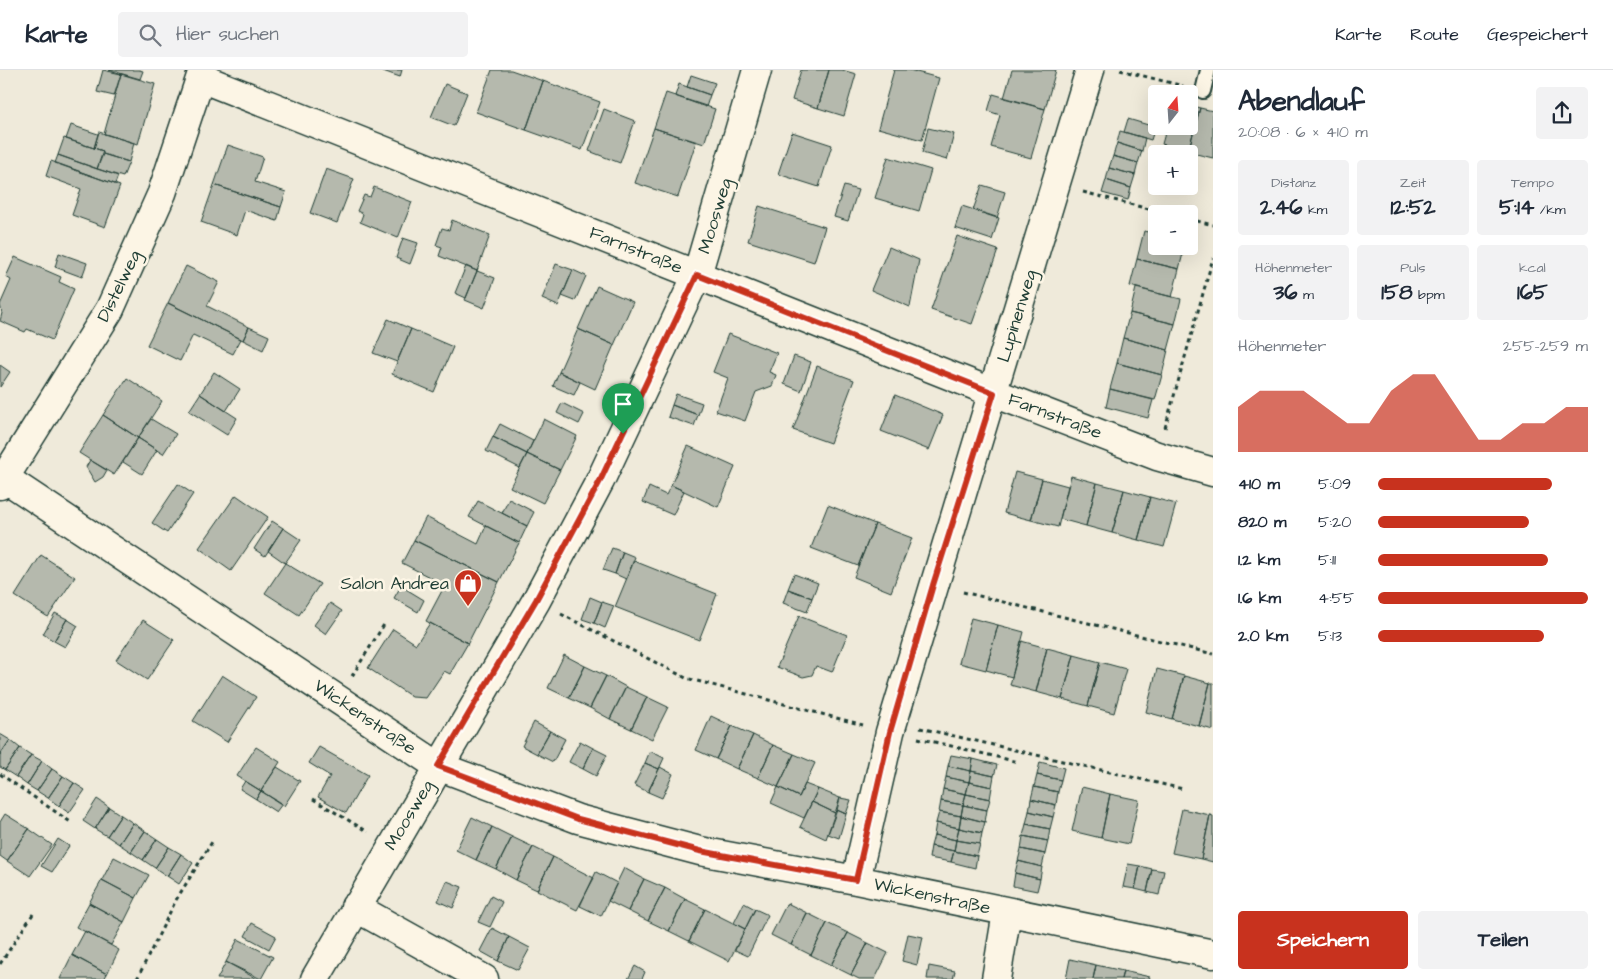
<!DOCTYPE html>
<html lang="de">
<meta charset="utf-8">
<style>
body{margin:0;font-family:"Architects Daughter",sans-serif;background:#f2f2f3;color:#1f2937;height:100vh;display:flex;flex-direction:column;font-size:19px;white-space:nowrap}
*{box-sizing:border-box;margin:0}
p{font-size:16px;color:#747a83}
.icon{flex:none;width:28px;height:28px;fill:none;stroke:currentColor;stroke-width:2;stroke-linecap:round;stroke-linejoin:round}
.map{position:relative;flex:1;overflow:hidden}
.drawer{display:flex;flex-direction:column;background:#fff;width:400px}
.drawer>*{flex:none}
.needle{width:32px;rotate:17deg}
.buttons{position:absolute;left:1148px;top:15px;display:grid;gap:10px}
.buttons a{display:grid;place-items:center;width:50px;height:50px;border-radius:5px;background:#fff;box-shadow:0 5px 20px #0002;font-size:25px}
.pin{position:absolute;display:grid;place-items:center;width:42px;height:42px;color:#fff;margin:-51px -21px;border-radius:50% 50% 50% 0;rotate:-45deg;box-shadow:0 0 5px #0007}
.pin .icon{rotate:45deg}
.round{display:grid;place-items:center;flex:none;width:52px;height:52px;border-radius:5px;background:#f2f2f3}
.headline{display:flex;align-items:center;justify-content:space-between;height:85px;padding:0 25px}
h1{font-size:28px;font-weight:700;line-height:38px}
.metrics{display:grid;grid-template-columns:repeat(3,1fr);gap:8px;height:85px;padding:5px 25px}
.metrics div{display:grid;align-content:center;border-radius:5px;background:#f2f2f3;text-align:center}
.metrics b{font-size:21px;font-weight:700}
.metrics small{font-size:14px;font-weight:400}
.metrics p{font-size:14px}
.chart{height:140px;padding:10px 25px}
.chart p{display:flex;justify-content:space-between}
.chart svg{width:100%;height:90px;margin-top:5px;fill:#c8321e;opacity:.7}
.cta{display:flex;gap:10px;margin-top:auto;padding:10px 25px}
.cta a{flex:1;height:58px;border-radius:5px;background:#c8321e;color:#fff;font-size:20px;font-weight:700;line-height:58px;text-align:center}
.cta a+a{background:#f2f2f3;color:#1f2937}
ul{padding:0 25px;list-style:none;font-size:16px}
li{display:grid;grid-template-columns:80px 60px 1fr;align-items:center;height:38px}
li i{height:12px;border-radius:6px;background:#c8321e}
header{display:flex;align-items:center;gap:30px;box-sizing:border-box;height:70px;padding:0 25px;background:#fff;border-bottom:1px solid #e0e1e3}
header strong{font-size:24px}
nav{display:flex;gap:28px;margin-inline-start:auto;font-size:18px}
.search{width:350px;height:45px;background:#f2f2f3;display:flex;align-items:center;gap:12px;box-sizing:border-box;padding:0 18px;border-radius:5px;color:#747a83;font-size:19px}
main{display:flex;flex:1;min-height:0}
.map>svg:first-child{display:block}
.building{fill:#b5b9ad;stroke:#1f3d34}
.lines{fill:none;stroke-linecap:round;stroke-linejoin:round}
.service-casing{stroke:#1f3d34;stroke-width:18}
.minor-casing{stroke:#1f3d34;stroke-width:31}
.path{stroke:#1f3d34;stroke-width:3;stroke-dasharray:4 4;stroke-linecap:butt}
.service{stroke:#fcf5e5;stroke-width:14}
.minor{stroke:#fcf5e5;stroke-width:28}
.route-casing{stroke:#fff;stroke-width:10}
.route{stroke:#c8321e;stroke-width:6}
.labels{text-anchor:middle;dominant-baseline:central;stroke-width:5;stroke-linejoin:round;paint-order:stroke}
.street-label{font-size:18px;fill:#1f3d34;stroke:#fcf5e5}
.poi-label{font-size:18px;fill:#1f3d34;stroke:#fcf5e5;text-anchor:end}
</style>
<header>
<strong>Karte</strong>
<div class="search"><svg class="icon" aria-label="search" viewBox="0 0 24 24"><circle cx="10" cy="10" r="6"/><path d="M15 15l6 6"/></svg>Hier suchen</div>
<nav><a>Karte</a><a>Route</a><a>Gespeichert</a></nav>
</header>
<main>
<div class="map">
<svg width="1213" height="909" viewBox="0 0 1213 909">
<rect width="100%" height="100%" fill="#efeada"/>
<filter id="ink" filterUnits="userSpaceOnUse"><feTurbulence type="fractalNoise" baseFrequency=".02" numOctaves="2"/><feDisplacementMap in="SourceGraphic" scale="10" xChannelSelector="R" yChannelSelector="G"/><feConvolveMatrix kernelMatrix="1 2 1 2 8 2 1 2 1" color-interpolation-filters="sRGB"/></filter>
<g filter="url(#ink)">
<path class="building" d="M103,0L121,4L114,26L97,22Z
M109,0H139L143,1L140,9Z
M380,0H402L400,7Z
M492,0H511L543,11L526,60L476,42Z
M801,0H829L818,38L792,30Z
M829,0H842L856,4L844,46L818,38Z
M894,0H909L939,8L922,70L878,58Z
M1012,0H1056L1045,39L1004,28Z
M121,4L155,14L138,74L104,64Z
M691,5L715,13L710,25L687,17Z
M543,11L600,32L582,80L526,60Z
M445,14L467,23L454,56L431,47Z
M679,14L710,25L706,37L675,26Z
M666,23L715,39L704,74L654,58Z
M993,24L1045,39L1031,88L991,77L1000,45L988,41Z
M1189,35L1200,38L1188,82L1162,74L1167,56H1189Z
M1200,38L1213,41V88L1188,82Z
M604,39L635,51L620,93L589,81Z
M1128,49L1155,57L1151,70L1124,62Z
M71,55L98,64L94,78L66,69Z
M654,58L696,72L678,127L635,113Z
M928,58L954,64L947,90L922,83Z
M1120,61L1145,68L1142,81L1117,73Z
M99,62L134,73L129,92L103,84V81L94,78Z
M792,62L832,75L819,117L778,104Z
M64,68L103,81L97,99L58,85Z
M1117,73L1142,81L1138,93L1113,86Z
M228,75L263,87L255,112L286,122L281,137L214,115Z
M103,84L129,92L123,107L97,99Z
M58,85L118,106L115,114L55,93Z
M1113,86L1138,93L1135,105L1109,98Z
M888,87L931,100L919,141L875,128Z
M51,91L120,116L105,157L72,145L81,119L46,106Z
M1109,98L1135,105L1131,118L1106,110Z
M326,99L354,109L337,153L310,143Z
M1106,110L1131,118L1128,130L1102,123Z
M214,115L281,137L277,151L245,140L237,165L201,152Z
M982,115L1005,122L997,148L973,140Z
M844,116L858,120L848,151L834,147Z
M374,117L412,132L398,168L360,152L363,144L357,141L364,125L370,127Z
M759,136L825,157L814,192L748,171Z
M962,136L999,148L992,170L955,158Z
M452,150L490,165L477,201L439,186L442,177L436,175L442,158L449,160Z
M1144,161L1156,164V176H1185L1179,199L1137,189Z
M957,166L998,180L972,254L931,240Z
M403,168L418,173L410,194L396,188Z
M889,177L919,190L910,237L871,220Z
M59,183L87,193L82,207L55,197Z
M15,187L61,207L59,212L74,219L52,270L27,259L25,262L0,251L2,243L0,235L11,210L6,207Z
M1137,189L1179,199L1172,227L1130,216Z
M556,194L573,200L558,236L542,229Z
M186,196L219,212L207,236L249,257L243,270L168,233Z
M466,196L477,201L466,228L455,223Z
M573,200L586,206L575,231L562,226Z
M477,201L495,208L484,238L465,230Z
M597,216L633,232L614,275L578,259Z
M1136,218L1181,229L1175,254L1130,243Z
M168,233L241,269L233,284L193,265L180,291L147,275Z
M1130,243L1175,254L1168,280L1123,268Z
M388,249L411,259L397,292L373,283Z
M249,257L269,266L263,280L243,270Z
M411,259L453,277L434,322L392,304Z
M578,259L614,275L595,319L559,302Z
M728,264L777,283L769,302L776,305L772,316L756,322L745,351L716,341L728,308L713,302Z
M1123,268L1168,280L1162,305L1117,293Z
M794,286L811,292L801,321L784,314Z
M1117,293L1162,305L1155,330L1110,319Z
M0,295L10,302L0,317Z
M817,296L854,310L830,373L793,360Z
M214,302L240,319L226,341L200,324Z
M559,302L580,312L574,325L553,316Z
M127,308L162,331L138,368L103,345Z
M1110,319L1153,330L1148,348L1106,337Z
M200,324L237,348L227,365L189,341Z
M676,324L702,333L698,345L672,335Z
M895,325L943,345L929,380L881,361Z
M562,333L584,344L579,354L557,343Z
M672,335L698,345L694,356L668,347Z
M103,345L138,368L114,405L79,383Z
M151,349L176,364L163,384L138,368Z
M544,349L577,366L560,400L527,384Z
M500,354L533,371L527,384L493,367Z
M493,367L527,384L520,398L486,381Z
M138,368L157,380L142,404L123,392Z
M688,376L735,397L718,437L671,415Z
M527,384L560,400L543,433L510,417Z
M90,390L107,400L103,407L95,412L86,397Z
M1015,402L1042,409L1031,450L1004,443Z
M1071,406L1097,413L1086,456L1060,449Z
M1042,409L1068,416L1058,457L1031,450Z
M1097,413L1124,420L1112,463L1086,456Z
M178,414L193,424L167,463L152,453Z
M671,415L684,421L673,445L643,432L649,417L666,425Z
M1124,420L1150,427L1138,470L1112,463Z
M236,425L268,447L231,501L199,478Z
M1150,427L1176,434L1164,477L1138,470Z
M509,429L534,442L527,456L502,443Z
M478,431L527,456L519,473L469,447Z
M828,435L875,454L858,496L811,478Z
M426,447L478,474L486,456L519,473L499,512L414,470Z
M272,451L283,458L265,486L254,479Z
M875,454L912,468L891,522L854,507Z
M283,458L301,470L285,493L268,481Z
M414,470L499,512L468,573L426,551L445,515L402,493Z
M612,478L623,482L615,504L603,500Z
M623,482L635,487L626,509L615,504Z
M41,485L75,507L48,547L15,526Z
M634,491L717,524L699,570L615,537Z
M285,493L320,514L299,545L265,523Z
M794,504L818,513L812,528L788,519Z
M401,516L424,530L418,542L394,528Z
M788,519L812,528L807,542L783,533Z
M590,527L602,532L594,553L582,549Z
M602,532L614,536L605,558L594,553Z
M330,533L342,541L326,564L314,555Z
M55,543L67,549L54,571L43,564Z
M799,546L847,565L832,602L816,596L812,605L803,607L777,597Z
M971,548L998,555L986,600L959,593Z
M67,549L78,556L65,577L54,571Z
M143,550L174,570L147,610L116,590Z
M430,553L468,573L450,604L444,601L426,628L412,627L368,598L393,559L416,574Z
M998,555L1024,562L1012,607L986,600Z
M1021,571L1047,578L1036,622L1010,615Z
M1047,578L1074,585L1062,629L1036,622Z
M564,585L585,596L569,628L548,618Z
M1074,585L1100,592L1088,636L1062,629Z
M1100,592L1126,599L1114,643L1088,636Z
M585,596L606,606L590,638L569,628Z
M1157,599L1184,606L1172,649L1146,642Z
M222,605L256,627L227,672L193,651Z
M606,606L626,617L610,649L590,638Z
M1184,606L1210,613L1199,656L1172,649Z
M1210,613H1213V660L1199,656Z
M626,617L647,627L631,659L610,649Z
M647,627L668,637L652,669L631,659Z
M711,646L732,656L716,689L696,680Z
M534,652L550,661L537,684L522,676Z
M732,656L753,665L737,699L716,689Z
M550,661L565,669L553,692L537,684Z
M0,664L10,670L0,685Z
M753,665L773,675L758,708L737,699Z
M10,670L20,678L5,700L0,697V685Z
M580,671L593,678L583,699L569,692Z
M773,675L794,684L778,717L758,708Z
M256,677L280,692L261,721L237,706Z
M319,677L368,705L346,743L318,727L330,706L309,693Z
M20,678L31,685L16,707L5,700Z
M593,678L607,685L596,706L583,699Z
M650,681L664,688L659,699L645,693Z
M794,684L815,693L799,727L778,717Z
M31,685L42,691L27,715L16,707Z
M951,685L973,689L971,701L948,696Z
M973,689L997,695L994,706L971,701Z
M42,691L52,699L37,721L27,715Z
M1040,692L1064,698L1061,710L1037,705Z
M645,693L659,699L648,722L634,715Z
M948,696L971,701L969,712L946,707Z
M277,697L300,711L284,736L261,721Z
M660,697L673,704L662,728L648,722Z
M52,699L63,706L48,728L37,721Z
M971,701L994,706L992,717L969,712Z
M1037,705L1061,710L1058,722L1034,717Z
M63,706L74,713L59,736L48,728Z
M946,707L969,712L966,724L943,719Z
M245,711L261,721L256,729L240,719Z
M969,712L992,717L990,729L966,724Z
M74,713L85,720L69,743L59,736Z
M805,714L818,719L804,748L771,733L778,717L799,727Z
M1034,717L1058,722L1056,735L1031,729Z
M1082,717L1110,724L1101,768L1072,761Z
M818,719L840,728L835,743L812,732Z
M943,719L966,724L963,735L941,731Z
M261,721L282,734L276,742L256,729Z
M966,724L990,729L987,740L963,735Z
M1110,724L1139,730L1129,774L1101,768Z
M840,728L851,730L846,744L837,740Z
M97,729L109,737L95,759L83,751Z
M1031,729L1056,735L1053,747L1029,741Z
M941,731L963,735L961,746L939,742Z
M812,732L835,743L826,769L800,757Z
M963,735L987,740L985,752L961,746Z
M109,737L121,745L107,766L95,759Z
M1182,739L1210,745L1201,789L1172,783Z
M837,740L846,744L839,768L828,764Z
M1029,741L1053,747L1050,759L1026,754Z
M939,742L961,746L959,758L936,753Z
M5,744L29,759L7,791L0,786V752Z
M121,745L133,753L119,774L107,766Z
M1210,745L1213,746V792L1201,789Z
M961,746L985,752L982,763L959,758Z
M472,747L492,757L476,790L456,780Z
M133,753L145,761L131,782L119,774Z
M936,753L959,758L956,770L934,765Z
M1026,754L1050,759L1048,771L1023,766Z
M492,757L512,767L496,799L476,790Z
M959,758L982,763L980,774L956,770Z
M29,759L52,775L30,806L7,791Z
M145,761L157,769L143,790L131,782Z
M934,765L956,770L954,781L931,776Z
M1023,766L1048,771L1045,784L1021,779Z
M512,767L533,777L516,810L496,799Z
M58,769L69,776L52,802L41,796Z
M157,769L169,777L155,798L143,790Z
M956,770L980,774L977,786L954,781Z
M931,776L954,781L951,792L929,788Z
M169,777L181,784L167,806L155,798Z
M533,777L553,787L537,820L516,810Z
M1021,779L1045,784L1042,797L1018,791Z
M954,781L977,786L975,798L951,792Z
M181,784L193,793L179,814L167,806Z
M114,787L149,805L136,828L102,810Z
M553,787L594,808L577,840L537,820Z
M1018,791L1042,797L1040,809L1015,803Z
M1128,794L1140,796L1135,819L1123,817Z
M1140,796L1152,799L1147,822L1135,819Z
M624,798L644,809L628,841L608,831Z
M1152,799L1164,801L1159,825L1147,822Z
M596,802L617,813L601,846L580,836Z
M1015,803L1040,809L1037,821L1013,816Z
M644,809L665,818L648,851L628,841Z
M102,810L136,828L124,852L89,833Z
M447,811L462,817L453,838L438,831Z
M665,818L685,829L669,861L648,851Z
M491,826L502,832L490,857L478,852Z
M685,829L705,839L689,871L669,861Z
M89,833L124,852L111,875L76,857Z
M744,833L755,839L745,859L734,853Z
M787,833L807,843L791,875L771,865Z
M705,839L745,859L729,891L689,871Z
M755,839L768,845L748,886L735,880Z
M807,843L827,853L811,885L791,875Z
M252,853L276,866L269,879L245,866Z
M827,853L848,863L831,895L811,885Z
M492,858L509,867L498,891L480,881Z
M85,861L119,880L107,904L72,885Z
M848,863L868,873L851,905L831,895Z
M908,864L923,867L917,895L902,891Z
M509,867L530,878L518,900L498,891Z
M238,869L273,887L261,909L226,892Z
M868,873L888,883L875,909H859L851,905Z
M72,885L107,904L104,909H60Z
M1070,889L1096,895L1093,909H1066Z
M226,892L257,909H217Z
M1096,895L1123,901L1121,909H1093Z
M635,896L645,902L642,909H628Z
M929,896L955,901L953,909H927Z
M1123,901L1150,907L1149,909H1121Z"/>
<g class="lines">
<g class="service-casing">
<path id="service" d="M1203,21L1208,0"/>
</g>
<g class="minor-casing">
<path id="minor" d="M201,8L994,323L1157,386L1213,402
M0,405L438,696L578,749L700,781L856,810L1213,884
M0,415L110,239L162,123L203,0
M856,810L890,662L1090,0
M355,837L484,909
M315,909L536,531L600,411L697,205L757,0
M996,909L1007,842"/>
</g>
<path class="path" d="M1120,0L1183,16
M1083,122L1168,144
M1189,149L1213,155
M1165,358L1213,188
M963,522L1213,584
M561,544L686,608L863,655
M352,606L385,553
M920,658L1183,719
M918,668L1018,692
M0,704L72,753
M313,729L368,762
M0,894L33,844
M137,909L176,830L212,772"/>
<use href="#service" class="service"/>
<use href="#minor" class="minor"/>
</g>
</g>
<g class="lines" filter="url(#ink)">
<g class="route-casing">
<path id="route" d="M697,205L994,323L933,515L890,662L856,810L700,781L578,749L438,696L536,530L600,411Z"/>
</g>
<use href="#route" class="route"/>
</g>
<defs>
<g id="shop-pin" transform="scale(1.4375)"><path d="M0 17L-7.5 6A9.5 9.5 0 1 1 7.5 6Z" fill="#c8321e" stroke="#fcf5e5"/><path d="M-5-2.5h2.3a2.7 3.5 0 0 1 5.4 0H5L5.5 6h-11ZM-1.5-2.5h3a1.5 2.3 0 0 0-3 0Z" fill="#fff"/></g>
</defs>
<g fill-rule="evenodd">
<use href="#shop-pin" x="468" y="513"/>
</g>
<g class="labels">
<g class="street-label">
<text transform="translate(715 146) rotate(-73)">Moosweg</text>
<text transform="translate(636 180) rotate(22)">Farnstraße</text>
<text transform="translate(119 216) rotate(-64)">Distelweg</text>
<text transform="translate(1017 246) rotate(-73)">Lupinenweg</text>
<text transform="translate(1055 346) rotate(21)">Farnstraße</text>
<text transform="translate(365 647) rotate(34)">Wickenstraße</text>
<text transform="translate(409 745) rotate(-59)">Moosweg</text>
<text transform="translate(932 826) rotate(12)">Wickenstraße</text>
</g>
<g class="poi-label">
<text x="449" y="513">Salon Andrea</text>
</g>
</g>
</svg>
<div class="buttons">
<a><svg class="needle" viewBox="-14 -14 28 28"><path d="M0-13l5 13h-10z" fill="#e53935"/><path d="M0 13l5-13h-10z" fill="#747a83"/></svg></a>
<a>+</a>
<a>−</a>
</div>
<div class="pin" style="left:623px;top:364px;background:#1e9e55"><svg class="icon" aria-label="arrive" viewBox="0 0 24 24"><path d="M6 21V4h12l-3 4 3 4H6"/></svg></div>
</div>
<section class="drawer">
<div class="headline"><div><h1>Abendlauf</h1><p>20:08 · 6 × 410 m</p></div><a class="round"><svg class="icon" aria-label="share" viewBox="0 0 24 24"><path d="M12 15V3M7 8l5-5 5 5M5 13v7h14v-7"/></svg></a></div>
<div class="metrics">
<div><p>Distanz</p><b>2.46<small> km</small></b></div>
<div><p>Zeit</p><b>12:52</b></div>
<div><p>Tempo</p><b>5:14<small> /km</small></b></div>
</div>
<div class="metrics">
<div><p>Höhenmeter</p><b>36<small> m</small></b></div>
<div><p>Puls</p><b>158<small> bpm</small></b></div>
<div><p>kcal</p><b>165</b></div>
</div>
<div class="chart"><p><span>Höhenmeter</span>255–259 m</p>
<svg viewBox="0 0 160 44" preserveAspectRatio="none"><path d="M0 44V22L10 14L20 14L30 14L40 22L50 30L60 30L70 14L80 6L90 6L100 22L110 38L120 38L130 30L140 30L150 22L160 22V44z"/></svg>
</div>
<ul>
<li><b>410 m</b>5:09<i style="width:83%"></i></li>
<li><b>820 m</b>5:20<i style="width:72%"></i></li>
<li><b>1.2 km</b>5:11<i style="width:81%"></i></li>
<li><b>1.6 km</b>4:55<i style="width:100%"></i></li>
<li><b>2.0 km</b>5:13<i style="width:79%"></i></li>
</ul>
<div class="cta"><a>Speichern</a><a>Teilen</a></div>
</section>
</main>
